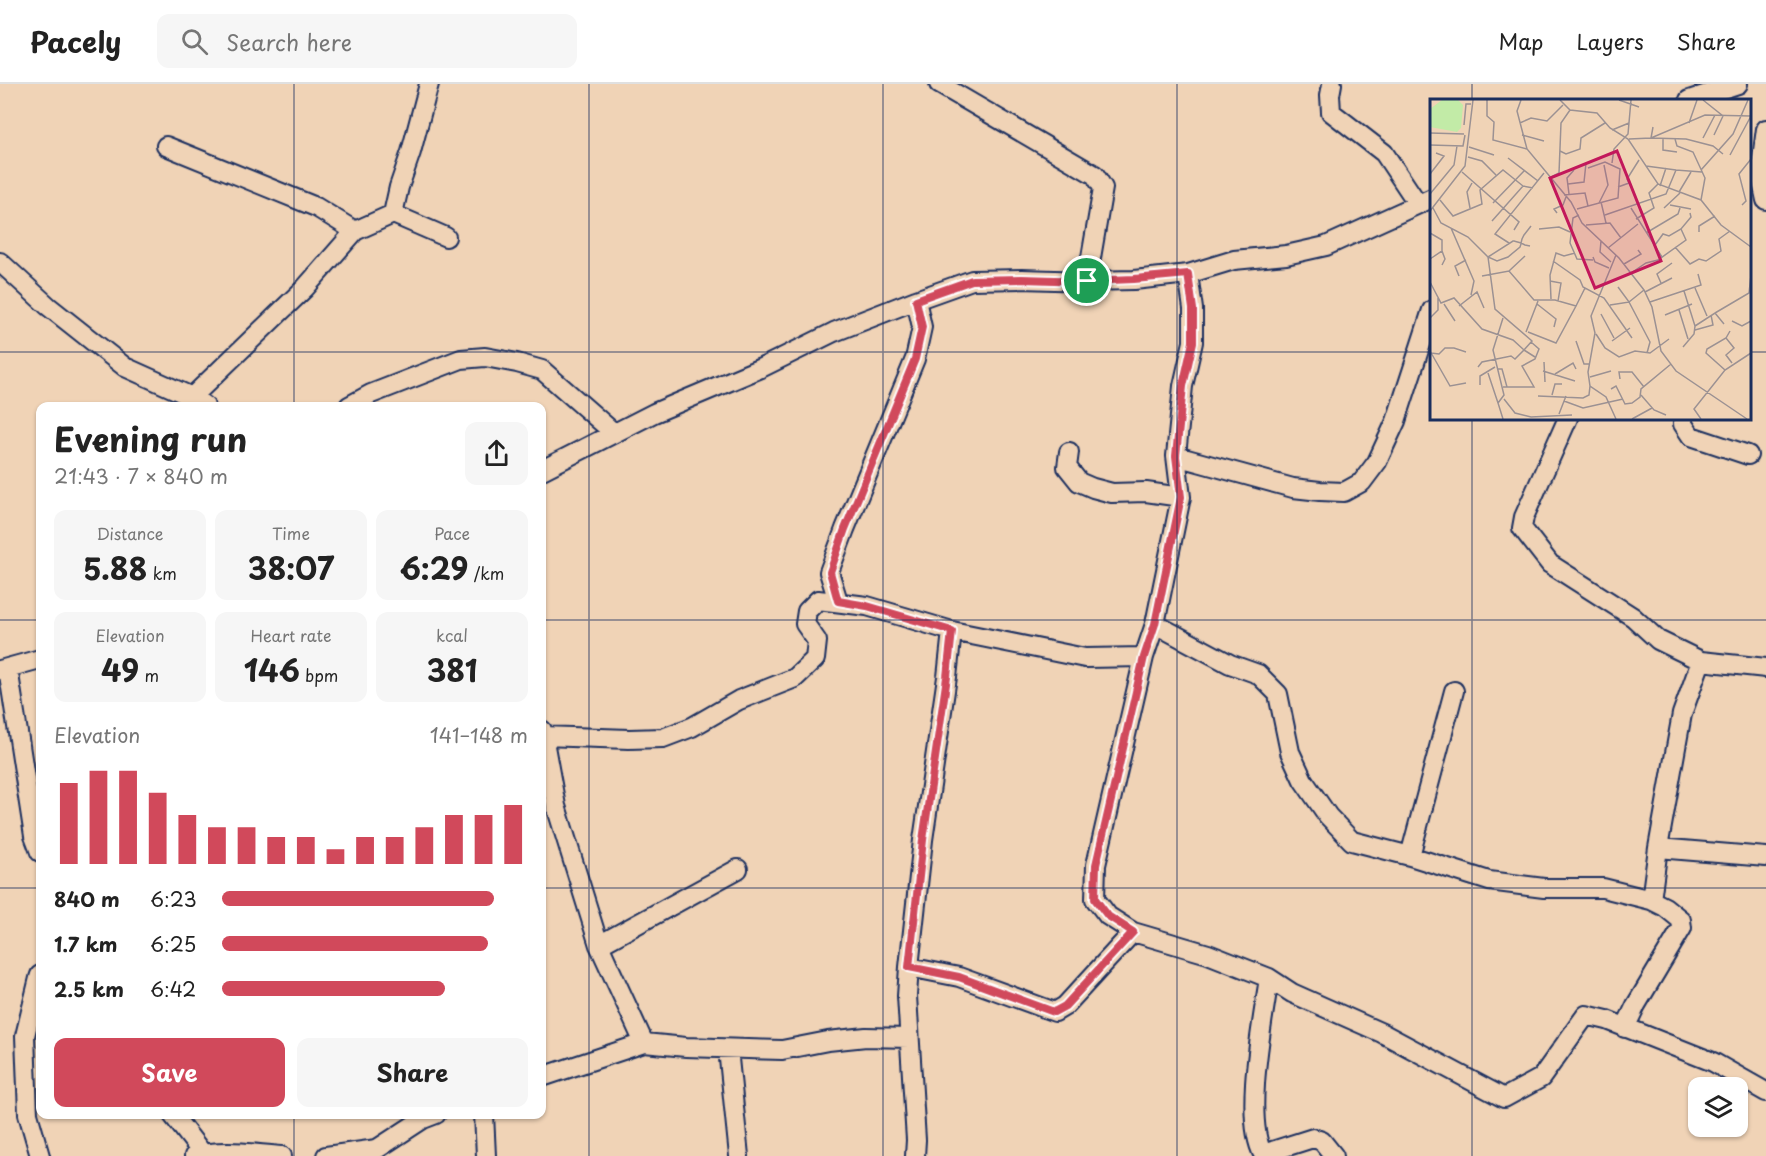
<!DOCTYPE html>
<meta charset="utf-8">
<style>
body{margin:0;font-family:"Playpen Sans",sans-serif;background:#f6f6f6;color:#222;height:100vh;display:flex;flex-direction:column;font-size:22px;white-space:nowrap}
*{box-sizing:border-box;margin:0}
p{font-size:20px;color:#767676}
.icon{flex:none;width:33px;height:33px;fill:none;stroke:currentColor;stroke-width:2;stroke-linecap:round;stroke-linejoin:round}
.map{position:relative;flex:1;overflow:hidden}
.drawer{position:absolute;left:36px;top:318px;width:510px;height:717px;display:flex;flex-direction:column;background:#fff;border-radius:12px;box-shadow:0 2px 4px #0004}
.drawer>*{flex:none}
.buttons{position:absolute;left:1688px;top:993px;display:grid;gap:12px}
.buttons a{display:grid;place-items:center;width:60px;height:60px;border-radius:12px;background:#fff;box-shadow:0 2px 4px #0004;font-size:30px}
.pin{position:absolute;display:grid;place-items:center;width:51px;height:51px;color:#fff;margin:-26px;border:3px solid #fff;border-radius:50%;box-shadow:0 2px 6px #0007}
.round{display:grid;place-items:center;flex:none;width:63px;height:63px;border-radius:12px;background:#f6f6f6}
.head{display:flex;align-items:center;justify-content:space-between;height:102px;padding:0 18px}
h1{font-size:33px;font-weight:700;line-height:45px}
.figures{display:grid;grid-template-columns:repeat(3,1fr);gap:9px;height:102px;padding:6px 18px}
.figures div{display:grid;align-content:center;border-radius:12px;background:#f6f6f6;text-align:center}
.figures b{font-size:30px;font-weight:700}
.figures small{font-size:16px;font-weight:400}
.figures p{font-size:16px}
.chart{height:168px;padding:12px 18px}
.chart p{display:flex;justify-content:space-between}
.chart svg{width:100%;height:108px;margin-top:6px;stroke:#d1495b;stroke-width:6}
.action{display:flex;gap:12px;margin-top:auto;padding:12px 18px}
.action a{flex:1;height:69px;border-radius:12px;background:#d1495b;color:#fff;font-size:24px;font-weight:700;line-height:69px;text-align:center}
.action a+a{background:#f6f6f6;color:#222}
ul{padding:0 18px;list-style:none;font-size:20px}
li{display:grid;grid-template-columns:96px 72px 1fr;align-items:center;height:45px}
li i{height:15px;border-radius:8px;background:#d1495b}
header{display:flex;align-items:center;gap:36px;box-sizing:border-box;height:84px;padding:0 30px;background:#fff;border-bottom:2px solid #e0e0e0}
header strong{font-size:28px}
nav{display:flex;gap:33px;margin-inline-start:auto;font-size:21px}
.search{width:420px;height:54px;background:#f6f6f6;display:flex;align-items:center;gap:15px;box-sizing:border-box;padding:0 21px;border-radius:12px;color:#767676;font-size:22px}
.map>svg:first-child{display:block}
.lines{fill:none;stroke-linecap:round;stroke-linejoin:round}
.minor-casing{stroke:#1b2f5e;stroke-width:22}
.minor{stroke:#f0d3b6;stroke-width:18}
.route-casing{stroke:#fff;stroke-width:12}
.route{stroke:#d1495b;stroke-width:8}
.grid{fill:none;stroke:#1b2f5e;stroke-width:1.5;stroke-opacity:0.55}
.inset-road{fill:none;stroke:#9b9193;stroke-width:1.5}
.view{fill:#c2185b;fill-opacity:0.15;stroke:#c2185b;stroke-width:3}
.inset-edge{fill:none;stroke:#1b2f5e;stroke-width:3}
</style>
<header>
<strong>Pacely</strong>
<div class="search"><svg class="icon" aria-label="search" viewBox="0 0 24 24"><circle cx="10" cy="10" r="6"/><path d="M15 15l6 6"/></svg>Search here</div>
<nav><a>Map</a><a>Layers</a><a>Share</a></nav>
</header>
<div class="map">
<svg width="1766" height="1072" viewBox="0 0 1766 1072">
<rect width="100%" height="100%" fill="#f0d3b6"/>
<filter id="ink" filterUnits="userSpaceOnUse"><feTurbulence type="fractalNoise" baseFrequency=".0167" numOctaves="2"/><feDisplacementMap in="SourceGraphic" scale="12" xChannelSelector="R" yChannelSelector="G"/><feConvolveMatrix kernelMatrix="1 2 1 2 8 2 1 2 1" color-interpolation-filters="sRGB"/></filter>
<g filter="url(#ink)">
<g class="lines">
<g class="minor-casing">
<path id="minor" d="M939,0L1095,91L1103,104L1087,197
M1332,0L1330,11L1331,28L1384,69L1418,120
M1689,16L1738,0
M1766,45L1760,89L1766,116
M166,62L316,123L355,147
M393,130L399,103L411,68L429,0
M0,178L48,222L125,283L192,313L205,322
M1188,190L1193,225V258L1183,302L1176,372L1181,413L1155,540L1144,573L1096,781L1095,815L1108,832L1133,848L1208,870L1269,894L1292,909L1382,949L1504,1014L1541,994L1586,931L1607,936L1713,978L1766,1008
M192,313L305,204L355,147L393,130L446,153
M349,322L371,310L461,275L485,273L517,279L542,286L614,349
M1568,334L1524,433L1522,444L1550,480L1633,533L1658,556L1701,577L1766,584
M1683,334V340L1691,352L1748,371
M1069,368L1067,383L1079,398L1093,404L1112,409L1146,408L1181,413
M1176,372L1293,404L1320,407L1344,408L1362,398L1377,378L1396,337L1432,226
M542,386L654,329L761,284L834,248L916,216L972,196L1022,195L1087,197L1134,196L1188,190L1234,176L1286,171L1326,162L1432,114
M838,517L829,488L845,445L915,275L922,243L916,216
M1155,540L1230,580L1258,590L1278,610L1290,668L1303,696L1328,732L1352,757L1410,772L1489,797L1544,804H1603L1651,816L1665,823L1681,836L1682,844L1636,921L1625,944
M8,584L34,752L40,768
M0,586L40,575
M542,646L556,722L599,861L644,959
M543,652L629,655L663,654L692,643L739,616L795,594L815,575L817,557L805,540L807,527L818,516L867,522L952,547L1085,574L1144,573
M1658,764L1766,773
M1410,772L1454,607
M1651,816L1658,764L1682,630L1701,577
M599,861L738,785
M909,883L959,893L1055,928L1065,922L1133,848
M1269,894C1263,936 1243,1034 1263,1070L1313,1054L1322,1057L1334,1072
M728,965L739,1072
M542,993L644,959L686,963L782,966L828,957L866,953L909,954
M172,1030L203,1070
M484,1030L486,1072
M40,1072L28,1030L25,952L39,894L40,891
M194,1072C224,1064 252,1070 282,1072
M326,1072L377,1065L423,1035L436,1030
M915,1072L916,1056L907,912L909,883L923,756L947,593L952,547"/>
</g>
<use href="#minor" class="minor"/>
</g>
</g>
<g class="lines" filter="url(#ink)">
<g class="route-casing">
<path id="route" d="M1188,190L1193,225V258L1183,302L1176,372L1181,413L1155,540L1144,573L1096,781L1095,815L1108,832L1133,848L1065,922L1054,928L959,893L909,883L923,756L947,593L952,547L867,522L838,517L830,488L845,445L915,275L922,243L916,216L972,196L1022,195L1087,197L1134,195Z"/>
</g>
<use href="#route" class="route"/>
</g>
<path class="grid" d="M294,0V322M589,0V1072M883,0V1072M1177,0V1072M1472,0V16M0,268H1432M1750,268H1766M1472,334V1072M0,536H40M542,536H1766M0,804H40M542,804H1766M294,1030V1072"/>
<g transform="translate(1430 15)">
<rect width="321" height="321" fill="#f0d3b6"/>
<path d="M12,1H28L33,6L31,29L27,33L0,28V10Z" fill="#c2eba7"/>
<path class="inset-road" d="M57,1V17L64,23L63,41L97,50M91,1L87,12L97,50L141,103L152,124L189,159L214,191L222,208L231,252L246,272L317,320M130,1L140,11L167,14L180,29L198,40L228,85L271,101L291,126L321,148M189,1L209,8M273,1L293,17L284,36M90,24L101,19L117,22L133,6M259,24L267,1M34,26L36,5H41M223,28L221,39L256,40L283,47L293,55M182,31L199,24M0,34L34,35M92,36L114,42M273,39L285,16M199,40L221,39L275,16L321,17M233,40V51L247,53M245,40L247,47L263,53L275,79L271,101M0,46L33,47L35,36M39,48L64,56M130,52L136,55L150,50L151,39L175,24M300,56L321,17M38,58L52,62L66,76M78,59L108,82M182,64L184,50L198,35L201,1M216,67L246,71M271,71L303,35L318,1M32,73L89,123L84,131M0,75L14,57L6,54M119,79L129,74L131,24L140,11M138,85L154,83L156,64M230,87L236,69M188,88L199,84L197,80L209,61M249,93L261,73M0,95L24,66L27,47M139,95L137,79L144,71M134,96L155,94L158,107M10,101L23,117L52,105L50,91L73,71L93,87M171,103L176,124M63,104L94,72M169,104L178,86L174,66M240,106L261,110M312,106L316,102L309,75L321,60M40,109L37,93L42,84M201,109L232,158M234,109L250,94M147,110L188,99L190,70L175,63L158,69M0,112L35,67L43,1M127,114L124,110L133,106L136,98M149,116L143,119L140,144L147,160L163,161M175,116L236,95L246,71L272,73M206,120L224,109L219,94L228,85M62,122L93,87L103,89M156,126L180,124L191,139M21,129L44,182L41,196M109,130L129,128L140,133M269,133V127L285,117M0,134L12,141V152M216,134L248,115L250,109M171,142L170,153L181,163M79,144L65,135L114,74M225,146L233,135L239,137L251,130L261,118L260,114M100,147L95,146L91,144L84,142H83L58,158L67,162L78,158L90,148L91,145V144L92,140L94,136L101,127M245,148L260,165L269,160L276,162L291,152L289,140L300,132M178,149L208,125M163,158L165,163L179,169M0,160L12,152L15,160L12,166M123,162L150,181L153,188L174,199L202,239M194,165L211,155L208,151M79,172L95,157M201,174L216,164L228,161L256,141L251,130M29,177L25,167L36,161M52,177L79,172L104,201H125L146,207L126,244L98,233M120,182L131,184L128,202M0,183L11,204L24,199L52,230L83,241L94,251L102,242L65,210L58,158L38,138L11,124L3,109M231,184L227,175L242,164M188,188L199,203L214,191M265,189L277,217M215,193L242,179M121,200L120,176L126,154L134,157L145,154M220,203L271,186L268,175M14,205L25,222M107,205L126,220L124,228M180,206L199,203L220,243L217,254M29,207L47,193L54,209M146,207L155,189M249,211L258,240M285,214L319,194L321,176M171,215L184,239M235,216L262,205M0,219L8,211V199M302,222L312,227L321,222M265,227L285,214L294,225M265,231L283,226L281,216M96,233L108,202M166,235L175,249L189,258L205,252L220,254L239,240M296,239L304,249L296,256L302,264M146,242L154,265H159M182,242L200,229M253,248L264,235L265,227L254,192M0,252L20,287L36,284M1,254L9,255L15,249H24L36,253M114,263L115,283M48,268L52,263L81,257L85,260L94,251L105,258M67,270H72L77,288M295,271L276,254L277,250L296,239L300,232M113,272L145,282M58,274L68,304M125,275L143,264L146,270M160,278L181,272M190,280L189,273H202L214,288M50,286V277L65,268M73,288H104L92,267L105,260L109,250L101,243M181,290L186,287L195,305L202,304L210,298L211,290L241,265M122,296L125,285H132M211,296L224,311L236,316M108,297L153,299L159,296L160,287M74,300L85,314L101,318L142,316M134,302L153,309L193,300M129,315L136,297M73,320L68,304L74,296L63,251L73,219M186,320L176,298L160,287L158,273L165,234L161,217L186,156M202,320L222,309M271,320L264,310L295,271L321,254"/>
<path class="view" d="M187,52L231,162L165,189L120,79Z"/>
<rect width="321" height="321" class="inset-edge"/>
</g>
</svg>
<div class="buttons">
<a><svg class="icon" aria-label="layers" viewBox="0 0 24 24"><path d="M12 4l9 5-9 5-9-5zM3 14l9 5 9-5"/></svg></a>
</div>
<div class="pin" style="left:1087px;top:197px;background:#1e9e55"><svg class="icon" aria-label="arrive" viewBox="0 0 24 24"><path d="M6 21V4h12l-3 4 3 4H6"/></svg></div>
<section class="drawer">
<div class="head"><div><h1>Evening run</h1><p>21:43 · 7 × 840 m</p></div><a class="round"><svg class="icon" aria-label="share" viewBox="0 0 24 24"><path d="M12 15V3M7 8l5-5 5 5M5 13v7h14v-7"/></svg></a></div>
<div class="figures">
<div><p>Distance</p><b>5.88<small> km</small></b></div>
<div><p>Time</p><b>38:07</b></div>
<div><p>Pace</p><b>6:29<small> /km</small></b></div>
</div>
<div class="figures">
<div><p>Elevation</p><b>49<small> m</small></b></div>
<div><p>Heart rate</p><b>146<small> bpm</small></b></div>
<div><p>kcal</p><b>381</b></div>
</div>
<div class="chart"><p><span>Elevation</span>141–148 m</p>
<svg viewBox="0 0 160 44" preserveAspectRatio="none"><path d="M5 44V11M15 44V6M25 44V6M35 44V15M45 44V24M55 44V29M65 44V29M75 44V33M85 44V33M95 44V38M105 44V33M115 44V33M125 44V29M135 44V24M145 44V24M155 44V20"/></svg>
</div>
<ul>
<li><b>840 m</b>6:23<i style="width:89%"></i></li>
<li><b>1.7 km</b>6:25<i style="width:87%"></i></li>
<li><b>2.5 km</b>6:42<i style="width:73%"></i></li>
</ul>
<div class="action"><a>Save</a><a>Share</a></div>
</section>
</div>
